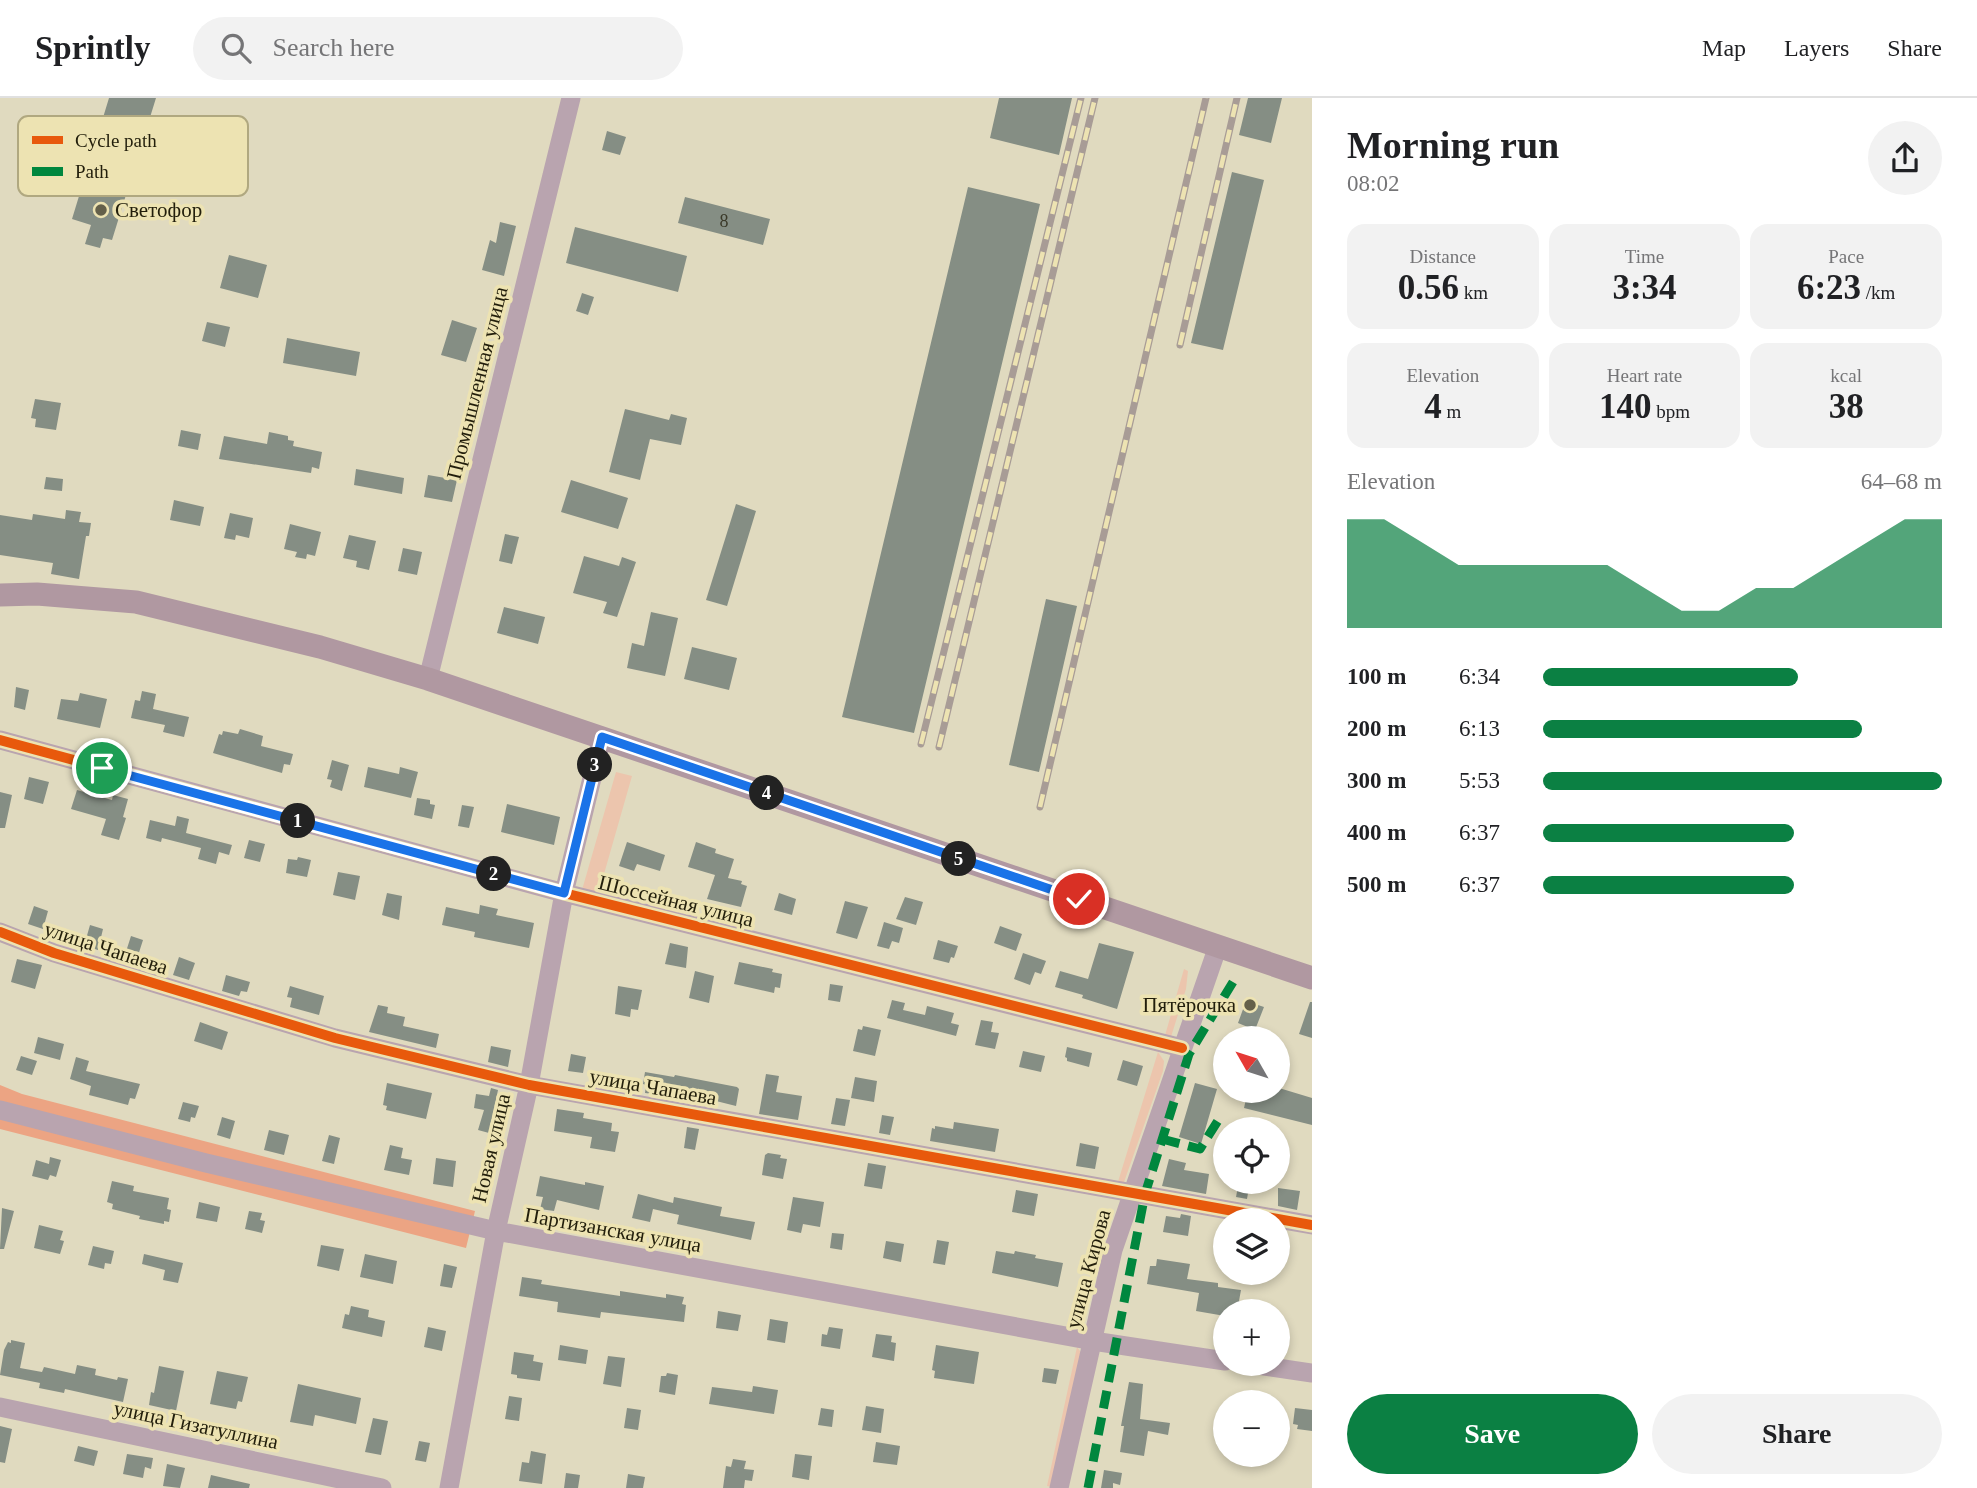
<!DOCTYPE html>
<meta charset="utf-8">
<style>
body{margin:0;font-family:Georgia,serif;background:#f2f2f2;color:#202124;height:100vh;display:flex;flex-direction:column;font-size:26px;white-space:nowrap}
*{box-sizing:border-box;margin:0}
p{font-size:23px;color:#757577}
.icon{flex:none;width:38px;height:38px;fill:none;stroke:currentColor;stroke-width:2;stroke-linecap:round;stroke-linejoin:round}
.map{position:relative;flex:1;overflow:hidden}
.side{display:flex;flex-direction:column;background:#fff;width:665px}
.side>*{flex:none}
.needle{width:46px;rotate:309deg}
.buttons{position:absolute;left:1213px;top:928px;display:grid;gap:14px}
.buttons a{display:grid;place-items:center;width:77px;height:77px;border-radius:50%;background:#fff;box-shadow:0 4px 10px #0003;font-size:35px}
.pin{position:absolute;display:grid;place-items:center;width:60px;height:60px;color:#fff;margin:-30px;border:4px solid #fff;border-radius:50%;box-shadow:0 2px 7px #0007}
.km{position:absolute;width:35px;height:35px;margin:-18px;border-radius:50%;background:#222;color:#fff;font-size:19px;line-height:35px;text-align:center}
.round{display:grid;place-items:center;flex:none;width:74px;height:74px;border-radius:37px;background:#f2f2f2}
.overview{display:flex;align-items:center;justify-content:space-between;height:119px;padding:0 35px}
h1{font-size:38px;font-weight:700;line-height:52px}
.metrics{display:grid;grid-template-columns:repeat(3,1fr);gap:10px;height:119px;padding:7px 35px}
.metrics div{display:grid;align-content:center;border-radius:18px;background:#f2f2f2;text-align:center}
.metrics b{font-size:35px;font-weight:700}
.metrics small{font-size:19px;font-weight:400}
.metrics p{font-size:19px}
.chart{height:196px;padding:14px 35px}
.chart p{display:flex;justify-content:space-between}
.chart svg{width:100%;height:126px;margin-top:7px;fill:#0b8043;opacity:.7}
.button{display:flex;gap:14px;margin-top:auto;padding:14px 35px}
.button a{flex:1;height:80px;border-radius:42px;background:#0b8043;color:#fff;font-size:28px;font-weight:700;line-height:80px;text-align:center}
.button a+a{background:#f2f2f2;color:#202124}
ul{padding:0 35px;list-style:none;font-size:23px}
li{display:grid;grid-template-columns:112px 84px 1fr;align-items:center;height:52px}
li i{height:18px;border-radius:9px;background:#0b8043}
header{display:flex;align-items:center;gap:42px;box-sizing:border-box;height:98px;padding:0 35px;background:#fff;border-bottom:2px solid #e0e0e0}
header strong{font-size:33px}
nav{display:flex;gap:38px;margin-inline-start:auto;font-size:24px}
.search{width:490px;height:63px;background:#f2f2f2;display:flex;align-items:center;gap:18px;box-sizing:border-box;padding:0 24px;border-radius:38px;color:#757577;font-size:26px}
main{display:flex;flex:1;min-height:0}
.map>svg:first-child{display:block}
.green{fill:#ecc5ad}
.forest{fill:#eca483}
.building{fill:#858e84}
.lines{fill:none;stroke-linecap:round;stroke-linejoin:round}
.minor{stroke:#b9a4af;stroke-width:19}
.major{stroke:#b098a1;stroke-width:23}
.rail-casing{stroke:#a89c96;stroke-width:7}
.rail{stroke:#ede3b2;stroke-width:4.5;stroke-dasharray:13;stroke-linecap:butt}
.quiet{stroke:#00873e;stroke-width:9;stroke-dasharray:18 9;stroke-linecap:butt}
.cycleway-casing{stroke:#ede3b2;stroke-width:15}
.cycleway{stroke:#e8590c;stroke-width:10}
.route-casing{stroke:#fff;stroke-width:14}
.route{stroke:#1a73e8;stroke-width:9}
.poi-dot{fill:#64604a;stroke:#ede3b2;stroke-width:2.5}
.labels{text-anchor:middle;dominant-baseline:central;stroke-width:7;stroke-linejoin:round;paint-order:stroke}
.number-label{font-size:18px;fill:#3b3a29}
.poi-label{font-size:21px;fill:#221e0b;stroke:#ede3b2;text-anchor:start}
.street-label{font-size:21px;fill:#221e0b;stroke:#ede3b2}
.key{fill:#ede3b2;stroke:#b0a880;stroke-width:2}
.key-label{font-size:19px;fill:#221e0b}
</style>
<header>
<strong>Sprintly</strong>
<div class="search"><svg class="icon" aria-label="search" viewBox="0 0 24 24"><circle cx="10" cy="10" r="6"/><path d="M15 15l6 6"/></svg>Search here</div>
<nav><a>Map</a><a>Layers</a><a>Share</a></nav>
</header>
<main>
<div class="map">
<svg width="1312" height="1390" viewBox="0 0 1312 1390">
<rect width="100%" height="100%" fill="#e0dabf"/>
<path class="green" d="M616,674L632,678L598,797L582,792Z
M1184,871L1188,873L1186,891L1170,942L1164,941Z
M1158,954L1164,963L1163,973L1123,1087H1117Z
M1077,1249L1083,1257L1053,1389L1047,1388Z"/>
<path class="forest" d="M0,987L22,996L475,1113L466,1150L0,1031Z"/>
<path class="building" d="M109,0H156L112,142L103,140L100,150L85,146L91,127L72,121Z
M999,0H1072L1059,57L990,40Z
M1248,0H1282L1271,45L1239,37Z
M607,33L626,39L620,57L602,52Z
M1232,74L1264,82L1223,252L1191,245Z
M968,89L1040,106L914,635L842,619Z
M685,99L770,121L763,147L678,125Z
M500,124L516,128L504,178L482,172L490,142L496,145Z
M575,129L687,158L678,194L566,165Z
M229,157L267,167L258,200L220,190Z
M582,195L594,199L588,217L576,213Z
M452,222L477,230L466,264L441,257Z
M207,224L230,229L225,249L202,243Z
M287,240L360,254L356,278L283,265Z
M35,301L61,305L56,332L35,329L36,321L31,320Z
M625,311L669,322L671,316L687,320L681,347L650,341L640,382L609,374Z
M181,332L201,336L198,352L178,348Z
M269,334L288,338V342L294,343L293,348L322,354L319,371L312,369L311,375L219,361L224,338L267,346Z
M356,371L404,380L402,396L354,387Z
M428,377L457,382L452,404L424,399Z
M46,379L63,381L62,393L44,391Z
M571,382L628,400L618,431L561,414Z
M174,402L204,409L200,428L170,422Z
M736,406L756,413L727,508L706,502Z
M66,412L81,414L79,424L91,425L89,438H86L79,481L51,476L53,465L0,457V417L32,422L33,416L65,421Z
M230,415L253,420L249,440L236,437L235,442L224,440Z
M290,426L321,434L315,458L307,456L306,461L295,459L297,454L284,451Z
M505,436L519,439L512,466L499,463Z
M349,437L376,443L369,472L356,469L357,463L343,460Z
M403,450L422,454L417,477L398,473Z
M584,458L619,468L622,459L636,464L617,519L603,515L607,504L573,495Z
M1046,501L1077,508L1039,674L1009,667Z
M504,509L545,519L538,546L497,535Z
M651,514L678,520L665,578L627,570L632,545L644,548Z
M692,549L737,560L729,592L684,581Z
M16,589L29,592L25,612L14,609Z
M142,593L156,596L153,611L189,619L184,639L163,634L165,627L131,620L135,602L140,603Z
M80,595L107,601L100,630L57,621L61,601L78,603Z
M240,631L263,638L261,648L293,656L290,667L284,666L282,675L213,655L219,636L222,637L223,633L238,636Z
M332,662L349,667L342,693L330,689L332,682L327,681Z
M368,669L399,676L400,669L418,674L411,700L364,689Z
M29,679L49,684L43,706L24,701Z
M77,692L112,702L113,697L128,701L123,719L126,720L119,742L101,737L106,721L71,711Z
M0,694L12,697L5,730H0Z
M417,700L430,702V706L435,707L432,721L414,717Z
M507,706L560,719L554,747L501,734Z
M462,707L474,709L469,730L458,728Z
M177,718L189,721L186,735L232,747L229,757L219,754L216,766L198,761L201,750L162,740L161,744L146,740L150,722L175,728Z
M249,742L265,746L260,764L244,760Z
M627,744L665,757L660,773L637,766L634,773L619,768Z
M696,744L716,751L715,755L734,761L728,780L742,783L741,786L747,788L741,809L707,801L715,777L688,769Z
M298,759L311,762L307,779L286,775L288,761L297,762Z
M338,774L360,778L355,802L333,797Z
M387,795L402,798L399,822L382,817Z
M779,795L796,801L792,817L774,812Z
M905,799L923,804L916,827L896,821Z
M845,803L868,809L857,841L836,835Z
M480,807L498,811L496,817L534,825L529,850L474,839L475,834L442,827L446,809L479,816Z
M34,808L48,813L43,831L28,826Z
M884,824L903,830L899,845L892,843L889,851L877,848Z
M90,827L103,831L98,852L84,848Z
M1000,828L1022,836L1016,853L994,845Z
M131,838L143,842L135,867L123,863Z
M938,842L958,848L954,860L951,859L949,865L933,861Z
M670,845L688,849L686,870L665,866Z
M1099,845L1134,854L1117,911L1082,900L1083,897L1055,889L1060,873L1088,881Z
M1023,855L1046,863L1041,876L1035,874L1030,887L1014,881Z
M179,859L195,865L189,882L173,877Z
M17,861L42,867L35,891L11,884Z
M739,864L773,871L772,874L782,876L780,890L775,889L774,895L734,886Z
M695,873L714,878L709,905L689,900Z
M226,877L250,884L247,894L241,893L239,898L222,893Z
M830,886L843,888L840,904L828,902Z
M290,888L324,898L319,917L290,909L292,900L287,899Z
M618,888L642,892L638,912L631,911L630,919L615,916Z
M892,902L905,905L903,912L925,917L927,908L954,915L951,925L959,927L956,938L887,920Z
M1246,903L1264,909L1255,932L1238,925Z
M1310,904H1312V940L1299,936Z
M378,907L388,909L387,915L405,919L403,928L439,936L436,950L369,934Z
M981,922L993,924L991,934L999,935L995,951L975,947Z
M200,924L228,934L222,952L194,943Z
M863,928L881,932L875,958L853,953L858,931L862,932Z
M38,939L64,946L60,962L34,955Z
M491,948L511,952L508,969L488,964Z
M1067,949L1092,955L1089,969L1067,963V960L1065,959Z
M1023,953L1045,958L1041,974L1019,969Z
M571,956L586,959L583,975L568,973Z
M21,958L37,963L32,977L16,972Z
M76,959L89,963L86,973L140,986L135,1001L130,1000L128,1007L89,997L91,988L70,981Z
M1123,962L1143,968L1137,988L1117,982Z
M645,974L674,979L675,977L737,989L739,991L736,1008L696,998L695,1001L645,995L646,987L643,986Z
M766,976L779,978L776,994L802,998L798,1022L759,1016Z
M855,979L877,983L874,1004L851,1000Z
M387,985L432,995L426,1021L386,1012L387,1008L383,1007Z
M1195,985L1217,991L1201,1046L1179,1039Z
M491,990L498,992L489,1035L478,1032L484,1012L474,1010L476,996L489,998Z
M1279,990L1312,1000V1027L1244,1010L1248,992H1279Z
M836,1000L850,1002L845,1028L831,1026Z
M183,1004L199,1008L195,1020L191,1019L190,1024L178,1021Z
M557,1011L584,1015L583,1020L612,1025L611,1033L619,1034L615,1054L590,1050L592,1039L554,1033Z
M882,1017L894,1019L890,1037L879,1035Z
M222,1019L235,1023L230,1041L217,1037Z
M954,1024L999,1031L995,1054L930,1043L932,1030L935,1031V1028L953,1031Z
M687,1029L699,1031L695,1052L684,1050Z
M269,1032L289,1037L284,1057L264,1052Z
M329,1037L340,1040L334,1066L322,1063Z
M1080,1045L1099,1049L1095,1071L1076,1068Z
M390,1047L403,1050L401,1060L412,1062L409,1077L384,1072Z
M768,1055L781,1057L780,1060L787,1061L783,1081L762,1077L765,1057Z
M50,1059L61,1062L56,1079L50,1077L48,1082L32,1078L36,1062L49,1066Z
M436,1060L456,1063L453,1089L433,1086Z
M1169,1061L1186,1065L1184,1072L1209,1076L1206,1096L1162,1088Z
M868,1065L886,1068L882,1091L864,1088Z
M540,1078L585,1087V1084L604,1088L599,1112L557,1102L554,1113L540,1111L543,1099L536,1098Z
M112,1083L134,1088L133,1093L169,1100L167,1111L171,1112L169,1124L164,1123V1126L139,1121L140,1118L112,1111L113,1106L107,1104Z
M1239,1083H1250L1247,1101L1236,1099Z
M1278,1090L1300,1093L1297,1112L1278,1108Z
M1016,1092L1038,1096L1034,1118L1012,1114Z
M638,1096L673,1105L674,1099L722,1109L720,1118L755,1124L751,1142L677,1126L679,1117L653,1111L650,1124L632,1120Z
M793,1099L824,1104L820,1129L803,1126L801,1135L787,1132Z
M199,1104L220,1109L217,1124L196,1120Z
M2,1110L14,1113L4,1151H0Z
M249,1113L262,1115L260,1122L265,1123L262,1135L245,1131Z
M1181,1116L1191,1118L1188,1138L1163,1134L1166,1118L1180,1120Z
M39,1127L63,1133L60,1142L64,1143L60,1156L34,1150Z
M832,1135L844,1136L842,1152L830,1150Z
M937,1142L949,1144L945,1167L933,1165Z
M886,1143L904,1146L901,1164L883,1160Z
M321,1147L344,1151L339,1173L317,1168Z
M93,1148L114,1153L111,1166L105,1165L104,1171L88,1167Z
M996,1153L1014,1156L1015,1153L1036,1157L1035,1160L1063,1165L1058,1189L992,1175Z
M144,1156L183,1165L178,1185L163,1182L165,1172L142,1166Z
M365,1156L397,1163L393,1186L360,1179Z
M1157,1161L1190,1166L1187,1181L1218,1185V1189L1241,1192L1239,1203L1265,1207L1264,1213H1225V1218L1196,1213L1199,1195L1147,1186L1150,1168H1156Z
M444,1166L457,1169L452,1190L440,1188Z
M522,1179L542,1182L541,1186L620,1198V1193L666,1200V1196L684,1199L682,1206L686,1207L684,1224L601,1214L600,1220L557,1214L558,1204L519,1198Z
M351,1208L369,1212L368,1219L385,1223L382,1239L342,1230L345,1216L349,1217Z
M718,1213L741,1217L738,1233L716,1230Z
M770,1221L788,1224L785,1245L767,1242Z
M428,1229L446,1233L442,1253L424,1249Z
M829,1229L843,1231L840,1251L821,1248L822,1236L827,1237Z
M876,1236L892,1238L891,1244L896,1245L894,1263L872,1259Z
M11,1242L25,1245L20,1270L42,1274L44,1269L75,1276L77,1267L96,1271L95,1277L117,1282L118,1279L128,1281L123,1304L65,1291L64,1295L39,1290L40,1285L0,1277L4,1252L8,1244L11,1245Z
M560,1247L588,1252L586,1266L558,1262Z
M936,1247L979,1254L974,1286L934,1280L935,1273L932,1272Z
M514,1254L534,1257L533,1263L543,1265L540,1283L517,1280V1277L511,1276Z
M608,1258L625,1260L621,1289L603,1286Z
M159,1268L184,1273L176,1313L149,1307L151,1294L154,1295Z
M1044,1270L1059,1272L1056,1286L1042,1284Z
M217,1273L248,1279L242,1304L238,1303L236,1311L210,1306Z
M667,1275L678,1277L675,1297L659,1294L661,1278H666Z
M1129,1284L1143,1286L1140,1321L1170,1325L1168,1337L1148,1333L1144,1358L1120,1354L1124,1328H1121Z
M298,1286L361,1300L356,1326L315,1317L313,1328L290,1324Z
M753,1288L778,1292L774,1316L709,1306L712,1289L752,1294Z
M509,1298L522,1300L519,1323L505,1321Z
M866,1308L884,1311L881,1335L862,1332Z
M627,1310L641,1312L638,1332L624,1330Z
M821,1310L834,1312L832,1329L818,1327Z
M1295,1310L1312,1312V1333L1297,1331L1298,1327L1293,1326Z
M373,1320L388,1323L381,1357L365,1354Z
M0,1328L12,1331L5,1365L0,1364Z
M419,1343L430,1345L426,1364L415,1362Z
M876,1344L900,1348L897,1367L873,1364Z
M78,1348L98,1353L94,1368L74,1363Z
M531,1353L546,1356L542,1386L519,1383L522,1364L529,1365Z
M127,1356L153,1360L151,1371L145,1369L143,1380L123,1376Z
M795,1356L812,1358L809,1382L792,1379Z
M733,1361L746,1363L744,1371L754,1372L752,1383L745,1382L744,1390H723L726,1368L731,1369Z
M167,1366L185,1370L180,1390L163,1388Z
M1104,1372L1122,1375L1120,1387L1113,1385V1390H1101Z
M566,1375L580,1377L578,1390H564Z
M628,1376L645,1379L643,1390H626Z
M211,1377L250,1386L249,1390H208Z"/>
<g class="lines">
<path class="minor" d="M428,581L571,0
M0,642L564,795L1182,950
M0,834L54,855L335,940L529,987L1312,1127
M0,1012L206,1065L496,1133L1093,1243L1225,1263
M1243,1265L1312,1275
M0,1309L382,1390
M449,1390L496,1133L529,987L564,795L602,639
M1059,1390L1113,1152L1218,848"/>
<path class="major" d="M0,497L37,496L136,504L320,549L428,581L1312,880"/>
<g class="rail-casing">
<path id="rail" d="M1180,247L1237,0
M921,646L1081,0
M939,649L1095,0
M1040,709L1206,0"/>
</g>
<use href="#rail" class="rail"/>
<path class="quiet" d="M1162,1041L1200,1051L1219,1021
M1088,1390L1145,1096L1189,956L1233,884"/>
<g class="cycleway-casing">
<path id="cycleway" d="M0,642L564,795L1182,950
M0,834L54,855L335,940L529,987L1312,1127"/>
</g>
<use href="#cycleway" class="cycleway"/>
</g>
<g class="lines">
<g class="route-casing">
<path id="route" d="M102,670L564,795L602,639L1079,801"/>
</g>
<use href="#route" class="route"/>
</g>
<g class="poi-dot">
<circle cx="101" cy="112" r="7"/>
<circle cx="1250" cy="907" r="7"/>
</g>
<g class="labels">
<g class="number-label">
<text x="724" y="123">8</text>
</g>
<g class="poi-label">
<text x="115" y="112">Светофор</text>
<text x="1236" y="907" text-anchor="end">Пятёрочка</text>
</g>
<g class="street-label">
<text transform="translate(477 285) rotate(-76)">Промышленная улица</text>
<text transform="translate(676 803) rotate(14)">Шоссейная улица</text>
<text transform="translate(106 850) rotate(18)">улица Чапаева</text>
<text transform="translate(653 989) rotate(10)">улица Чапаева</text>
<text transform="translate(491 1050) rotate(-77)">Новая улица</text>
<text transform="translate(613 1132) rotate(10)">Партизанская улица</text>
<text transform="translate(1088 1171) rotate(-75)">улица Кирова</text>
<text transform="translate(196 1327) rotate(12)">улица Гизатуллина</text>
</g>
</g>
<rect x="18" y="18" width="230" height="80" rx="10" class="key"/>
<rect x="32" y="38" width="31" height="8" fill="#e8590c"/>
<rect x="32" y="69" width="31" height="9" fill="#00873e"/>
<g class="key-label">
<text x="75" y="49">Cycle path</text>
<text x="75" y="80">Path</text>
</g>
</svg>
<div class="buttons">
<a><svg class="needle" viewBox="-14 -14 28 28"><path d="M0-13l5 13h-10z" fill="#e53935"/><path d="M0 13l5-13h-10z" fill="#757577"/></svg></a>
<a><svg class="icon" aria-label="locate" viewBox="0 0 24 24"><circle cx="12" cy="12" r="6"/><path d="M12 2v4M12 18v4M2 12h4M18 12h4"/></svg></a>
<a><svg class="icon" aria-label="layers" viewBox="0 0 24 24"><path d="M12 4l9 5-9 5-9-5zM3 14l9 5 9-5"/></svg></a>
<a>+</a>
<a>−</a>
</div>
<div class="pin" style="left:102px;top:670px;background:#1e9e55"><svg class="icon" aria-label="arrive" viewBox="0 0 24 24"><path d="M6 21V4h12l-3 4 3 4H6"/></svg></div>
<div class="pin" style="left:1079px;top:801px;background:#d93025"><svg class="icon" aria-label="check" viewBox="0 0 24 24"><path d="M5 12l5 5 9-10"/></svg></div>
<b class="km" style="left:298px;top:723px">1</b>
<b class="km" style="left:494px;top:776px">2</b>
<b class="km" style="left:595px;top:667px">3</b>
<b class="km" style="left:767px;top:695px">4</b>
<b class="km" style="left:959px;top:761px">5</b>
</div>
<section class="side">
<div class="overview"><div><h1>Morning run</h1><p>08:02</p></div><a class="round"><svg class="icon" aria-label="share" viewBox="0 0 24 24"><path d="M12 15V3M7 8l5-5 5 5M5 13v7h14v-7"/></svg></a></div>
<div class="metrics">
<div><p>Distance</p><b>0.56<small> km</small></b></div>
<div><p>Time</p><b>3:34</b></div>
<div><p>Pace</p><b>6:23<small> /km</small></b></div>
</div>
<div class="metrics">
<div><p>Elevation</p><b>4<small> m</small></b></div>
<div><p>Heart rate</p><b>140<small> bpm</small></b></div>
<div><p>kcal</p><b>38</b></div>
</div>
<div class="chart"><p><span>Elevation</span>64–68 m</p>
<svg viewBox="0 0 160 44" preserveAspectRatio="none"><path d="M0 44V6L10 6L20 14L30 22L40 22L50 22L60 22L70 22L80 30L90 38L100 38L110 30L120 30L130 22L140 14L150 6L160 6V44z"/></svg>
</div>
<ul>
<li><b>100 m</b>6:34<i style="width:64%"></i></li>
<li><b>200 m</b>6:13<i style="width:80%"></i></li>
<li><b>300 m</b>5:53<i style="width:100%"></i></li>
<li><b>400 m</b>6:37<i style="width:63%"></i></li>
<li><b>500 m</b>6:37<i style="width:63%"></i></li>
</ul>
<div class="button"><a>Save</a><a>Share</a></div>
</section>
</main>
